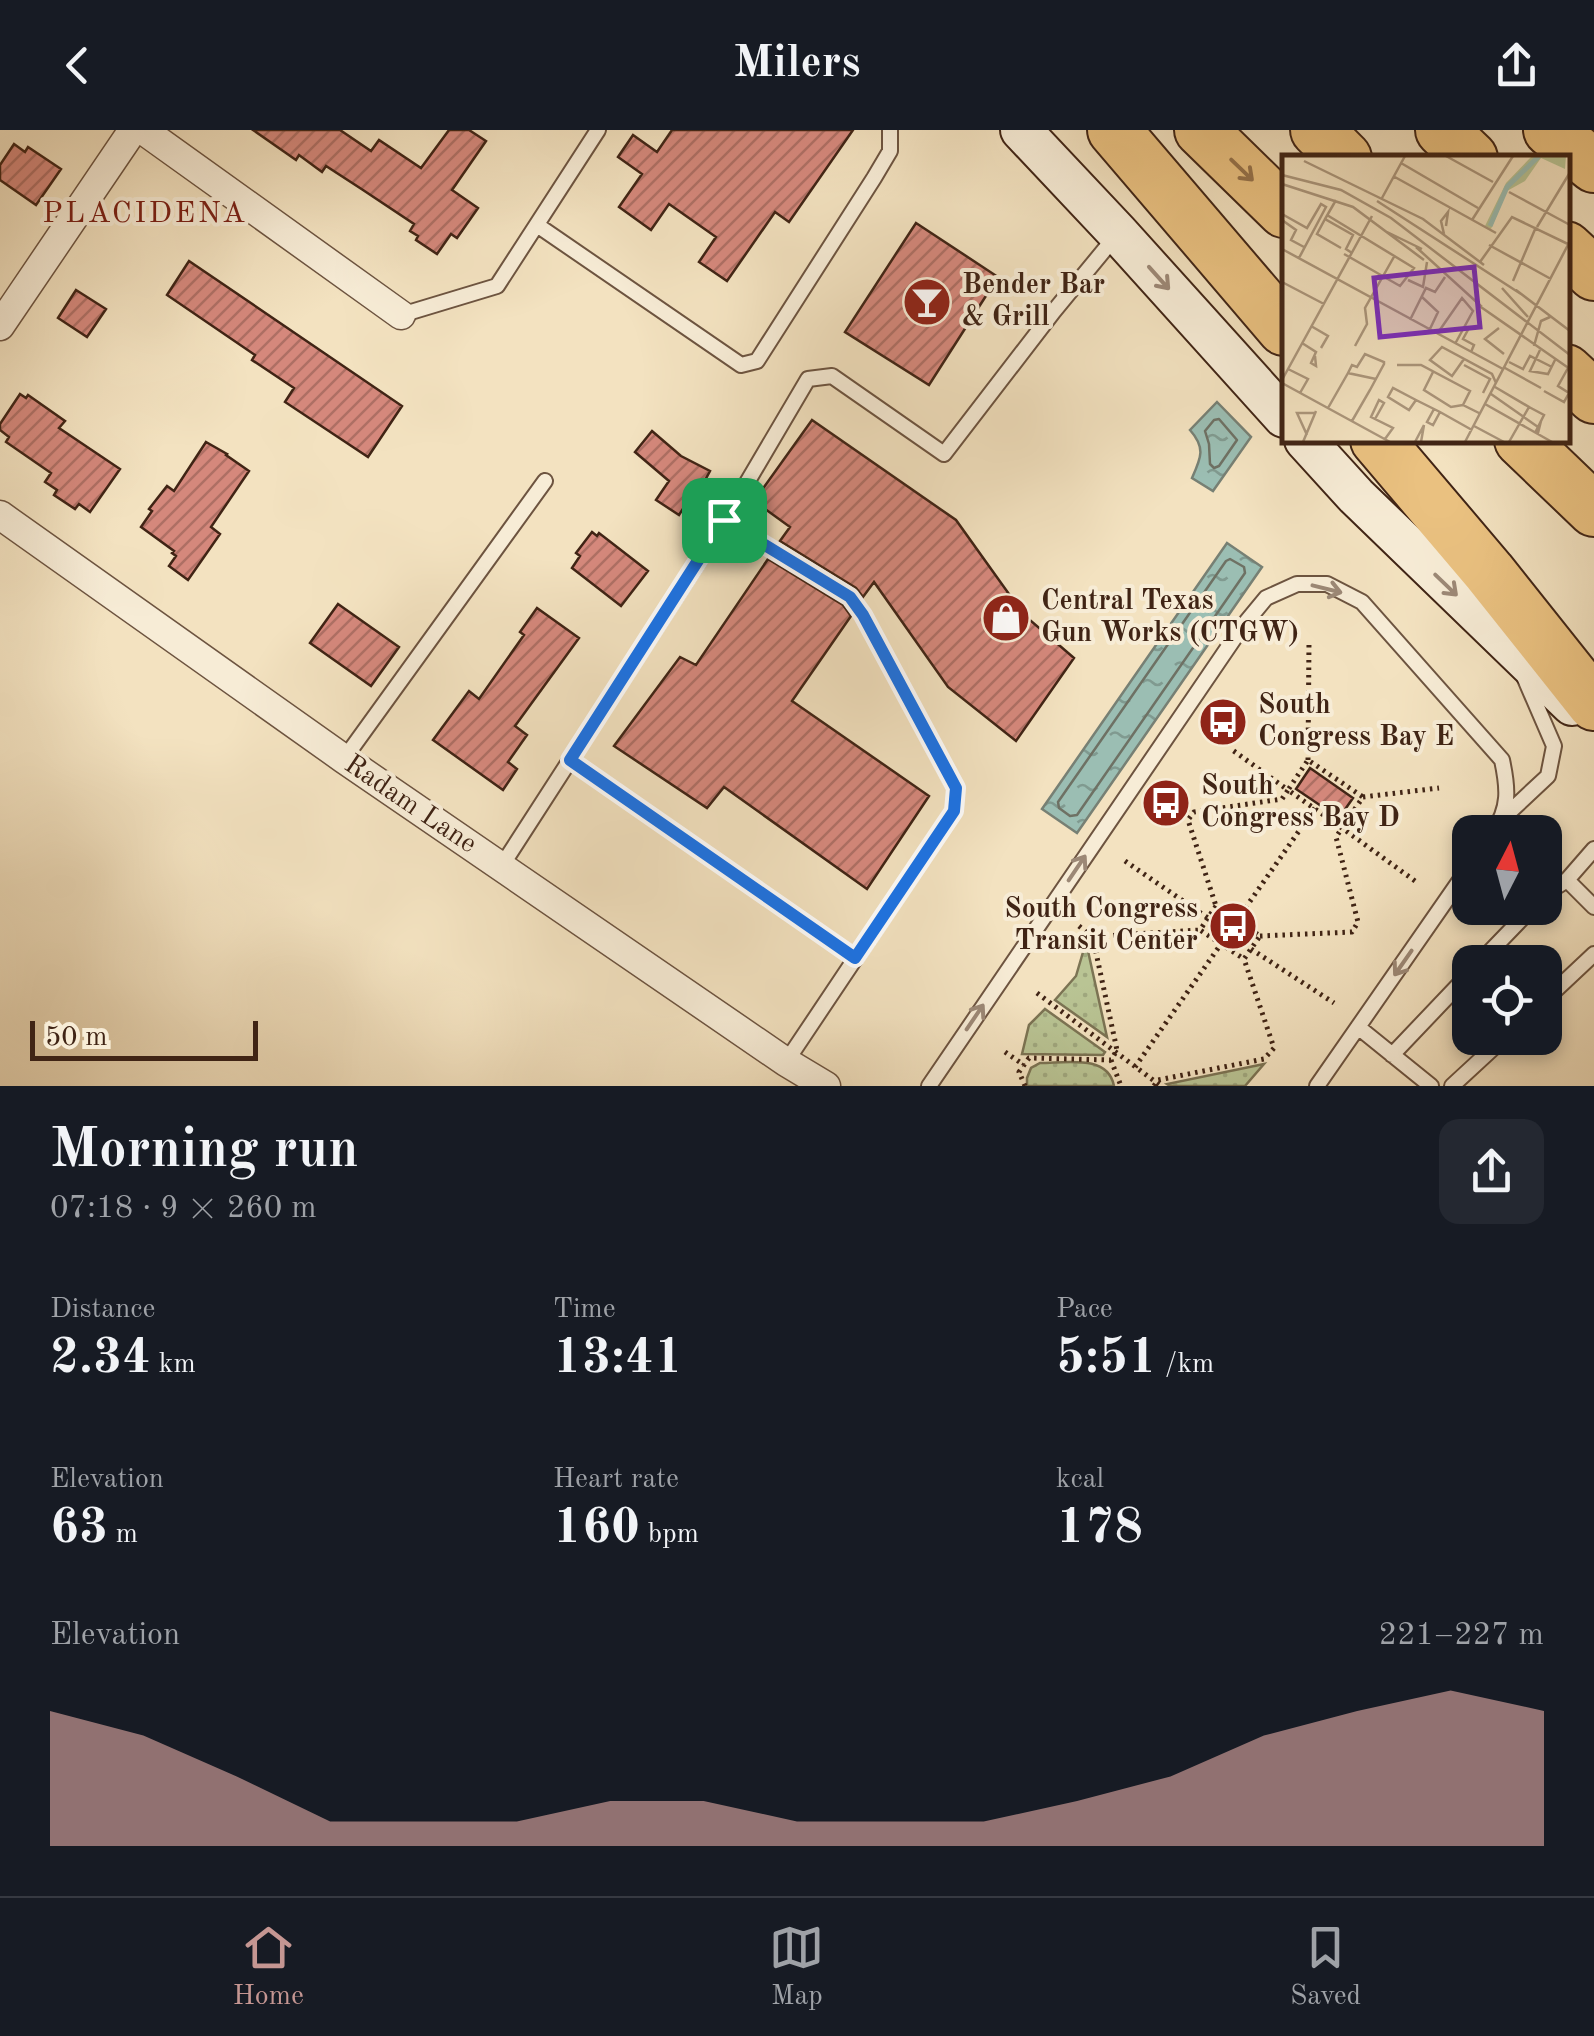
<!DOCTYPE html>
<meta charset="utf-8">
<style>
body{margin:0;font-family:"Old Standard TT",serif;background:#242831;color:#f1f3f6;height:100vh;display:flex;flex-direction:column;font-size:38px;white-space:nowrap}
*{box-sizing:border-box;margin:0}
p{font-size:32px;color:#9ea1a6}
.icon{flex:none;width:55px;height:55px;fill:none;stroke:currentColor;stroke-width:2;stroke-linecap:round;stroke-linejoin:round}
.map{position:relative;height:956px;overflow:hidden}
.side{display:flex;flex-direction:column;background:#171b24;flex:1}
.side>*{flex:none}
.needle{width:65px;rotate:6deg}
.tools{position:absolute;left:1452px;top:685px;display:grid;gap:20px}
.tools a{display:grid;place-items:center;width:110px;height:110px;border-radius:20px;background:#171b24;box-shadow:0 5px 15px #0003;font-size:50px}
.scale{position:absolute;left:30px;bottom:25px;width:228px;box-sizing:border-box;padding-left:10px;border:5px solid #402415;border-top:0;font-size:28px;line-height:35px;white-space:nowrap;color:#402415;-webkit-text-stroke:8px #f7ecd6;paint-order:stroke}
.pin{position:absolute;display:grid;place-items:center;width:85px;height:85px;color:#fff;margin:-42px;border-radius:20px;box-shadow:0 5px 15px #0006}
.round{display:grid;place-items:center;flex:none;width:105px;height:105px;border-radius:20px;background:#242831}
.head{display:flex;align-items:center;justify-content:space-between;height:170px;padding:0 50px}
h1{font-size:55px;font-weight:600;line-height:75px}
.stats{display:grid;grid-template-columns:repeat(3,1fr);gap:15px;height:170px;padding:10px 50px}
.stats div{display:grid;align-content:center}
.stats b{font-size:50px;font-weight:600}
.stats small{font-size:28px;font-weight:400}
.stats p{font-size:28px}
.chart{height:280px;padding:20px 50px}
.chart p{display:flex;justify-content:space-between}
.chart svg{width:100%;height:180px;margin-top:10px;fill:#c59692;opacity:.7}
header{display:flex;justify-content:space-between;align-items:center;height:130px;padding:0 50px;background:#171b24;font-size:45px;font-weight:600}
.dock{display:flex;justify-content:space-around;align-items:center;height:140px;border-top:2px solid #363941;background:#171b24;font-size:28px;color:#9ea1a6}
.dock a{display:grid;justify-items:center;gap:5px}
.dock .selected{color:#c59692}
.map>svg:first-child{display:block}
.grass{fill:url(#grass-dots);stroke:#7c7454;stroke-width:2.5}
.water{fill:url(#water-ripples);stroke:#778074;stroke-width:2.5}
.lines{fill:none;stroke-linecap:round;stroke-linejoin:round}
.shore{stroke:#6e7164;stroke-width:2.5}
.building{fill:url(#building-hatch);stroke:#402415;stroke-width:2.5}
.service-casing{stroke:#6d5440;stroke-width:18}
.minor-casing{stroke:#6d5440;stroke-width:31}
.secondary-casing{stroke:#402415;stroke-width:44}
.motorway-casing{stroke:#402415;stroke-width:56}
.path{stroke:#402415;stroke-width:5;stroke-dasharray:2.5 5;stroke-linecap:butt}
.service{stroke:#f7ecd6;stroke-width:14}
.minor{stroke:#f7ecd6;stroke-width:28}
.secondary{stroke:#f7ecd6;stroke-width:40}
.motorway{stroke:#eac180;stroke-width:52}
.oneway{stroke:#95724a}
.oneway2{stroke:#9c8876}
.route-casing{stroke:#fff;stroke-width:20}
.route{stroke:#1a73e8;stroke-width:12}
.labels{text-anchor:middle;dominant-baseline:central;stroke-width:8;stroke-linejoin:round;paint-order:stroke}
.poi-label{font-size:28px;font-weight:bold;fill:#402415;stroke:#f7ecd6;text-anchor:start}
.street-label{font-size:28px;fill:#402415;stroke:#f7ecd6}
.neighbourhood-label{font-size:30px;letter-spacing:2.5px;fill:#7a1f14;stroke:#f7ecd6}
.inset-river{fill:none;stroke:#9bbeb3;stroke-width:5}
.inset-road{fill:none;stroke:#ab967c;stroke-width:2.5}
.view{fill:#7b2cbf;fill-opacity:0.15;stroke:#7b2cbf;stroke-width:5}
.inset-edge{fill:none;stroke:#402415;stroke-width:5}
</style>
<header><svg class="icon" aria-label="back" viewBox="0 0 24 24"><path d="M15 5l-7 7 7 7"/></svg>Milers<svg class="icon" aria-label="share" viewBox="0 0 24 24"><path d="M12 15V3M7 8l5-5 5 5M5 13v7h14v-7"/></svg></header>
<div class="map">
<svg width="1594" height="956" viewBox="0 0 1594 956">
<defs>
<pattern id="grass-dots" width="8" height="8" patternUnits="userSpaceOnUse" patternTransform="scale(2.5)"><rect width="8" height="8" fill="#b9c494"/><path d="M2 2h.1M6 6h.1" fill="none" stroke="#a0a87f" stroke-width="1.8" stroke-linecap="round"/></pattern>
<pattern id="water-ripples" width="26" height="14" patternUnits="userSpaceOnUse" patternTransform="scale(2.5)"><rect width="26" height="14" fill="#9bbeb3"/><path d="M2 4q2-2 4 0t4 0M15 11q2-2 4 0t4 0" fill="none" stroke="#809a90"/></pattern>
<pattern id="building-hatch" width="6" height="6" patternUnits="userSpaceOnUse" patternTransform="scale(2.5)"><rect width="6" height="6" fill="#d5887c"/><path d="M-1 1l2-2M0 6l6-6M5 7l2-2" fill="none" stroke="#ae6f64"/></pattern>
</defs>
<rect width="100%" height="100%" fill="#f3e2c0"/>
<filter id="stains"><feTurbulence type="fractalNoise" baseFrequency=".002" numOctaves="4"/><feColorMatrix values="0 0 0 0 .2 0 0 0 0 .09 0 0 0 0 .02 0 0 0 .5 -.17"/></filter>
<radialGradient id="worn" r=".72"><stop offset=".6" stop-color="#630" stop-opacity="0"/><stop offset="1" stop-color="#630" stop-opacity=".3"/></radialGradient>
<path class="grass" d="M1086,812L1107,907L1055,870L1076,846Z
M1045,879L1105,922L1103,925L1022,924L1029,895Z
M1040,933C1066,933 1108,924 1114,956H1027V948L1031,938Z
M1264,934L1245,956H1170L1167,954Z"/>
<path class="water" d="M1217,272L1251,307L1213,361L1192,348C1201,328 1206,318 1190,300Z
M1227,413L1262,437L1077,703L1042,679Z"/>
<g class="lines">
<path class="shore" d="M1219,289L1237,310L1219,336L1214,338L1210,334L1209,314L1205,301L1214,290Z
M1230,429L1244,437L1245,443L1077,685L1070,686L1059,678L1058,672L1226,431Z"/>
</g>
<path class="building" d="M253,0H340L371,21L379,10L421,38L449,0H469L486,11L452,60L478,78L457,108L451,104L437,124L416,110L418,106L410,101L414,94L363,60L326,36L322,42L299,25L296,30Z
M672,0H853L789,92L775,82L727,151L699,132L716,107L669,74L651,100L619,77L642,44L618,27L633,5L657,22Z
M14,14L25,22L28,17L61,39L36,75L0,50V35Z
M916,93L998,147L929,255L845,202Z
M189,131L402,276L368,327L285,272L294,258L252,230L255,225L167,165Z
M76,160L106,179L87,207L58,188Z
M20,264L26,268L28,265L65,291L59,298L120,339L90,382L79,374L75,379L54,365L57,360L45,352L51,343L6,312L9,307L0,300V294Z
M812,290L956,390L1024,485L1074,528L1016,611L948,557L874,452L863,467L856,458L780,411L790,397L754,371Z
M652,301L681,326L710,341L697,365L693,363L679,385L656,370L669,351L635,322Z
M206,312L227,324L226,325L249,341L211,397L220,404L188,450L169,436L176,426L172,423L174,421L141,397L152,381L149,379L167,356L174,361Z
M592,402L597,406L599,403L648,441L621,476L572,438L580,426L576,423Z
M768,429L843,475L851,486L792,571L929,666L867,759L724,657L707,678L614,616L680,527L696,535Z
M338,474L399,517L371,556L310,513Z
M537,478L579,508L515,596L527,605L508,632L517,639L503,660L433,610L469,561L479,569L524,505L520,502Z
M1310,638L1353,668L1339,688L1296,659Z"/>
<g class="lines">
<g class="service-casing">
<path id="service" d="M537,95L741,235L757,231L874,48L890,21V0
M401,185L497,156L598,0
M725,390L850,467L863,485L956,659L954,681L786,932
M344,629L545,351
M570,630L855,828
M1502,689L1548,646L1554,616L1525,549
M1594,719L1567,750L1594,777
M501,737L725,390L808,249L832,246L944,324L1054,181L1115,107
M1545,764L1567,750
M1480,832L1532,778
M1545,870L1594,824
M1358,897L1431,956
M1392,925L1470,843
M929,956L1242,497L1266,468L1297,454H1327L1362,472L1502,630C1508,658 1510,678 1493,702
M1317,956L1470,736
M1452,956L1504,908"/>
</g>
<g class="minor-casing">
<path id="minor" d="M143,0L401,185
M0,196L133,0
M0,385L344,629L786,932L826,956"/>
</g>
<g class="secondary-casing">
<path id="secondary" d="M1021,0L1118,103L1284,287
M1305,310L1356,366L1572,575"/>
</g>
<g class="motorway-casing">
<path id="motorway" d="M1114,0L1284,199
M1201,0L1284,81
M1317,0L1345,28
M1442,0L1471,28
M1550,0L1594,36
M1566,118L1594,144
M1566,241L1594,267
M1377,310L1489,442L1594,574
M1521,310L1594,380"/>
</g>
<path class="path" d="M1308,630L1309,512
M1175,671L1191,685
M1125,731L1208,788
M1415,751L1342,698L1363,667L1439,658
M1216,776L1200,800L1244,829L1260,806L1216,776L1188,690L1194,682L1282,669L1288,660L1231,619
M1237,790L1315,678
M1079,796L1098,812
M1260,806L1352,802L1358,792L1336,707L1342,698L1288,660L1308,630L1363,667
M1251,819L1334,873
M1037,863L1161,956
M1005,922L1024,935
M1111,930L1121,956
M1135,937L1221,814
M1025,956L1019,942L1029,928L1111,930L1117,920L1095,818L1103,806L1200,800
M1154,956L1158,950L1264,929L1274,918L1244,829"/>
<use href="#service" class="service"/>
<use href="#minor" class="minor"/>
<use href="#secondary" class="secondary"/>
<use href="#motorway" class="motorway"/>
</g>
<defs><path id="oneway-shaft" d="M-6 0H5M1.5-3L5.5 0L1.5 3" fill="none" stroke-width="1.6" stroke-linecap="round" stroke-linejoin="round" transform="scale(2.5)"/></defs>
<use class="oneway" href="#oneway-shaft" transform="translate(1242 40) rotate(44)"/>
<g class="oneway2">
<use href="#oneway-shaft" transform="translate(1159 148) rotate(48)"/>
<use href="#oneway-shaft" transform="translate(1446 455) rotate(44)"/>
<use href="#oneway-shaft" transform="translate(1327 459) rotate(14)"/>
<use href="#oneway-shaft" transform="translate(1077 738) rotate(-56)"/>
<use href="#oneway-shaft" transform="translate(1403 833) rotate(125)"/>
<use href="#oneway-shaft" transform="translate(975 887) rotate(-56)"/>
</g>
<g class="lines">
<g class="route-casing">
<path id="route" d="M724,390L850,467L863,485L956,658L954,681L855,828L570,630Z"/>
</g>
<use href="#route" class="route"/>
</g>
<defs>
<g id="bar-disc" transform="scale(2.5)"><circle r="9.5" fill="#8f2418" stroke="#f7ecd6"/><path d="M-6-5H6L.8 .8V4.5H3.5V6h-7V4.5H-.8V.8Z" fill="#fff"/></g>
<g id="shop-disc" transform="scale(2.5)"><circle r="9.5" fill="#8f2418" stroke="#f7ecd6"/><path d="M-5-2.5h2.3a2.7 3.5 0 0 1 5.4 0H5L5.5 6h-11ZM-1.5-2.5h3a1.5 2.3 0 0 0-3 0Z" fill="#fff"/></g>
<g id="bus-disc" transform="scale(2.5)"><circle r="9.5" fill="#8f2418" stroke="#f7ecd6"/><path d="M-5-6H5V4H4V6H2V4H-2V6H-4V4H-5ZM-3.5-4V0h7V-4ZM-3.5 1.2v1.5H-2V1.2ZM2 1.2v1.5H3.5V1.2Z" fill="#fff"/></g>
</defs>
<g fill-rule="evenodd">
<use href="#bar-disc" x="927" y="172"/>
<use href="#shop-disc" x="1006" y="488"/>
<use href="#bus-disc" x="1223" y="592"/>
<use href="#bus-disc" x="1166" y="673"/>
<use href="#bus-disc" x="1233" y="796"/>
</g>
<g class="labels">
<g class="poi-label">
<text x="962" y="156">Bender Bar<tspan x="962" dy="32">&amp; Grill</tspan></text>
<text x="1041" y="472">Central Texas<tspan x="1041" dy="32">Gun Works (CTGW)</tspan></text>
<text x="1258" y="576">South<tspan x="1258" dy="32">Congress Bay E</tspan></text>
<text x="1201" y="657">South<tspan x="1201" dy="32">Congress Bay D</tspan></text>
<text x="1198" y="780" text-anchor="end">South Congress<tspan x="1198" dy="32">Transit Center</tspan></text>
</g>
<g class="street-label">
<text transform="translate(410 675) rotate(34)">Radam Lane</text>
</g>
<g class="neighbourhood-label">
<text x="145" y="84">PLACIDENA</text>
</g>
</g>
<g transform="translate(1282 25)">
<rect width="288" height="288" fill="#f3e2c0"/>
<path d="M250,1H284L283,14L259,3L243,26L225,36L209,74L203,71L224,28Z" fill="#b9c494"/>
<path class="inset-river" d="M208,71L225,32L257,1"/>
<path class="inset-road" d="M164,1L211,27M22,6L141,64L202,110M119,8L196,53M0,20L59,35L109,63L288,200M111,21L214,78M0,29L71,52L142,105M227,37L288,70M100,43L123,1M54,45L43,64L71,80L64,94L70,98M95,46L239,139M0,59L25,73L39,49L44,52L17,103M45,60L132,113L118,131L62,99M43,64L35,79L59,93M0,65L14,75L9,85L22,92M190,65L231,1M255,72L287,19M105,77L140,94M162,79L159,66L166,57L164,71M207,90L269,124M134,92L200,152M0,94L221,214M198,107L230,62L288,90M126,125L141,132L145,107M231,126L254,72M0,127L42,149M220,133L246,162M234,135L288,176M140,142L156,157L147,176M196,150L288,214M128,165L144,133L153,137L163,122M29,171L46,181L39,193M187,173L181,184L192,190L189,197M217,173L203,184L222,199M155,179L180,143L191,156L173,189M20,188L34,197L29,208L34,211L33,201M73,191L85,169L83,153L113,100M252,191L259,166L268,162M258,195L248,216L266,219L273,205M182,204L170,221L148,205L160,192L210,219L214,228M227,207L241,214L248,201L270,212M115,210H139L188,236L181,250L197,258M182,210L208,224L201,238M223,213L259,233M6,214L26,224L18,238M151,217L142,235L169,252L181,250M0,225L90,61M0,228L108,287M213,232L247,252L227,287M262,236L282,247L287,238L276,231L286,213M209,239L256,272M134,245L127,255L106,242L111,233L134,245L158,257L190,275M203,249L270,287M247,252L262,260L254,276L256,278L259,266M46,253L66,218M152,254L145,267L151,270L158,257M93,264L102,248L97,245L89,262L111,273L103,284M70,266L88,235L102,209V207L83,199L75,212L70,210L66,218L94,224M192,271L222,287M25,280L15,258H33M21,287L34,256M133,287L142,270L139,287M183,287L288,86"/>
<path class="view" d="M192,112L198,172L98,182L92,123Z"/>
<rect width="288" height="288" class="inset-edge"/>
</g>
<rect width="100%" height="100%" filter="url(#stains)"/>
<rect width="100%" height="100%" fill="url(#worn)"/>
</svg>
<div class="tools">
<a><svg class="needle" viewBox="-14 -14 28 28"><path d="M0-13l5 13h-10z" fill="#e53935"/><path d="M0 13l5-13h-10z" fill="#9ea1a6"/></svg></a>
<a><svg class="icon" aria-label="locate" viewBox="0 0 24 24"><circle cx="12" cy="12" r="6"/><path d="M12 2v4M12 18v4M2 12h4M18 12h4"/></svg></a>
</div>
<div class="scale">50 m</div>
<div class="pin" style="left:724px;top:390px;background:#1e9e55"><svg class="icon" aria-label="arrive" viewBox="0 0 24 24"><path d="M6 21V4h12l-3 4 3 4H6"/></svg></div>
</div>
<section class="side">
<div class="head"><div><h1>Morning run</h1><p>07:18 · 9 × 260 m</p></div><a class="round"><svg class="icon" aria-label="share" viewBox="0 0 24 24"><path d="M12 15V3M7 8l5-5 5 5M5 13v7h14v-7"/></svg></a></div>
<div class="stats">
<div><p>Distance</p><b>2.34<small> km</small></b></div>
<div><p>Time</p><b>13:41</b></div>
<div><p>Pace</p><b>5:51<small> /km</small></b></div>
</div>
<div class="stats">
<div><p>Elevation</p><b>63<small> m</small></b></div>
<div><p>Heart rate</p><b>160<small> bpm</small></b></div>
<div><p>kcal</p><b>178</b></div>
</div>
<div class="chart"><p><span>Elevation</span>221–227 m</p>
<svg viewBox="0 0 160 44" preserveAspectRatio="none"><path d="M0 44V11L10 17L20 27L30 38L40 38L50 38L60 33L70 33L80 38L90 38L100 38L110 33L120 27L130 17L140 11L150 6L160 11V44z"/></svg>
</div>
</section>
<nav class="dock">
<a class="selected"><svg class="icon" aria-label="home" viewBox="0 0 24 24"><path d="M3 11l9-7 9 7M6 9v11h12V9"/></svg>Home</a>
<a><svg class="icon" aria-label="map" viewBox="0 0 24 24"><path d="M3 6l6-2 6 2 6-2v14l-6 2-6-2-6 2zM9 4v14M15 6v14"/></svg>Map</a>
<a><svg class="icon" aria-label="saved" viewBox="0 0 24 24"><path d="M7 4h10v16l-5-4-5 4z"/></svg>Saved</a>
</nav>
